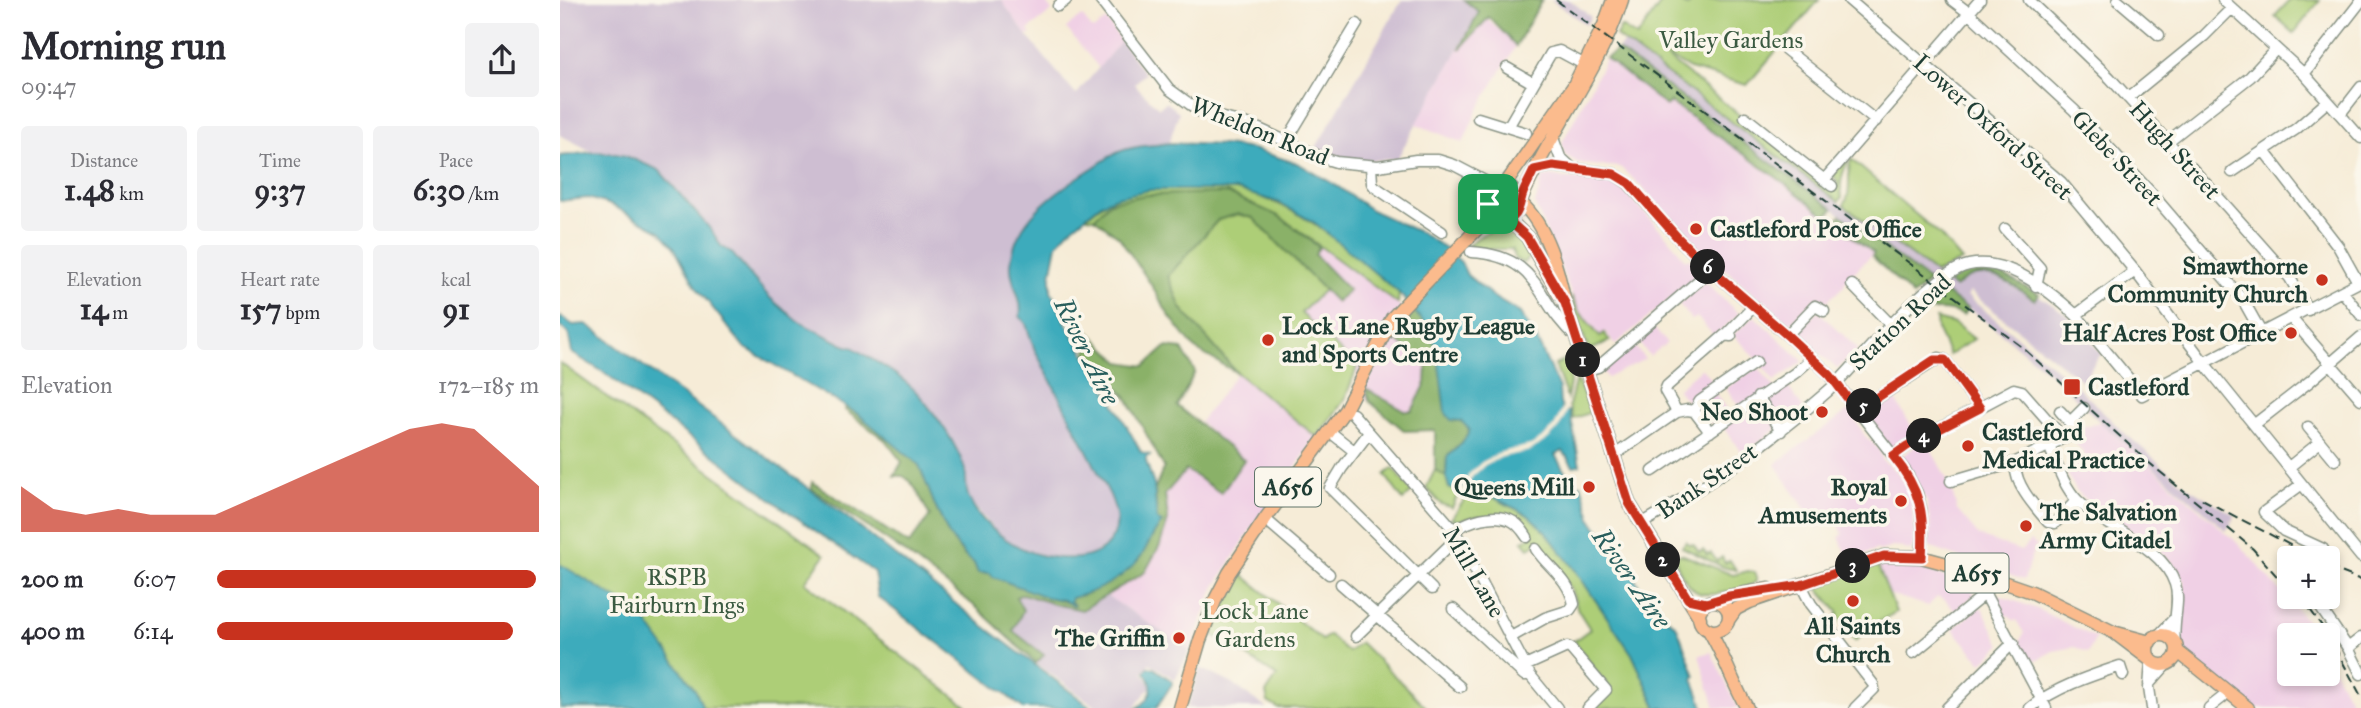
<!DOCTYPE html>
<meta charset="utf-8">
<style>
body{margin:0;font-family:"IM FELL Great Primer",serif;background:#f2f2f3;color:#2b2b33;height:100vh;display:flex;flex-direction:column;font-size:26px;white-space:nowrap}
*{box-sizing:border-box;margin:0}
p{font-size:23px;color:#7c7c81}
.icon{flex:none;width:38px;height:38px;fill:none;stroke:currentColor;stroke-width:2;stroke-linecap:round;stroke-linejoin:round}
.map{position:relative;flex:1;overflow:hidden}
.panel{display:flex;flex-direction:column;background:#fff;width:560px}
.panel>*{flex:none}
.buttons{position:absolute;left:1717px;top:546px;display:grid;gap:14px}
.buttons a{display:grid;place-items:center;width:63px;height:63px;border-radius:7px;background:#fff;box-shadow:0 4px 10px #0003;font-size:35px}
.pin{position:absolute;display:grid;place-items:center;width:60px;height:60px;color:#fff;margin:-30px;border-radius:14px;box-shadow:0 4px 10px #0006}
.km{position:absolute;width:35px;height:35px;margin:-18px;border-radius:50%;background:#222;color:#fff;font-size:19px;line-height:35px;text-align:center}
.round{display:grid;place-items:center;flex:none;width:74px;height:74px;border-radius:7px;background:#f2f2f3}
.summary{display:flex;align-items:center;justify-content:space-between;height:119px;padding:0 21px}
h1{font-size:38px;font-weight:700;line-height:52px}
.figures{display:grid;grid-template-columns:repeat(3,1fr);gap:10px;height:119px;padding:7px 21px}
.figures div{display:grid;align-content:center;border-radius:7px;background:#f2f2f3;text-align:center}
.figures b{font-size:30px;font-weight:700}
.figures small{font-size:19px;font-weight:400}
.figures p{font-size:19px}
.chart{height:196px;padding:14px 21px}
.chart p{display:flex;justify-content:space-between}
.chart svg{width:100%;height:126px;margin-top:7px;fill:#c8321e;opacity:.7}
ul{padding:0 21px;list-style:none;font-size:23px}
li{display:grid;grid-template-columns:112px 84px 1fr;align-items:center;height:52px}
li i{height:18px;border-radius:9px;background:#c8321e}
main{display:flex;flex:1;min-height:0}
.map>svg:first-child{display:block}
.built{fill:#f0d0e5}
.industrial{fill:#cebed2}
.green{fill:#adce77;stroke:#668656;stroke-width:2}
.forest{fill:#8ab168;stroke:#54774e;stroke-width:2}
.water{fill:#3eabbc;stroke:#2e7478;stroke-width:2}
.pier{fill:#f6ecd7}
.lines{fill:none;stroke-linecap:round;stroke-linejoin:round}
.minor-casing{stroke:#8a9486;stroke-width:13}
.major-casing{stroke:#8a9486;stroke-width:15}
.minor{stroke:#fff;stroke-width:10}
.major{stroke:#fbbb8d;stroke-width:12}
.rail{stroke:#1f3d34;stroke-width:2;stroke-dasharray:10 5;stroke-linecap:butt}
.route-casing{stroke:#fff;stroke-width:14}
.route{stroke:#c8321e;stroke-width:9}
.poi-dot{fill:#c8321e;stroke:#fbf7ec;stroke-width:2.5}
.labels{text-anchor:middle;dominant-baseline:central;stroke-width:7;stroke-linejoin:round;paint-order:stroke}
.shield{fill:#fbf7ec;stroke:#61756b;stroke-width:2}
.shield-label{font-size:23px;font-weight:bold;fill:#1f3d34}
.park-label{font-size:24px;fill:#3b5a41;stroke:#fbf7ec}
.street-label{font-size:24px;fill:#1f3d34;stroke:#fbf7ec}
.poi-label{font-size:24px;font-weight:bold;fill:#1f3d34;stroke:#fbf7ec;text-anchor:end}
.water-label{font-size:26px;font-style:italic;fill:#285e5d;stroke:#fbf7ec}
</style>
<main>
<section class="panel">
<div class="summary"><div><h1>Morning run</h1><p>09:47</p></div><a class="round"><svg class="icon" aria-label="share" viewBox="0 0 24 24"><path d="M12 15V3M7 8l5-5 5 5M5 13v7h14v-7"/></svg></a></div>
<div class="figures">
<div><p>Distance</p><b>1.48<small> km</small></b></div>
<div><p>Time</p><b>9:37</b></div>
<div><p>Pace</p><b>6:30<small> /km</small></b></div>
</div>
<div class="figures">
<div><p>Elevation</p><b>14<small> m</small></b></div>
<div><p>Heart rate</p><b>157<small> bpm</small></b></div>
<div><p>kcal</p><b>91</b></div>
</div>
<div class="chart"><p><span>Elevation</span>172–185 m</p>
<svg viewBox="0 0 160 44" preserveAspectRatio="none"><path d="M0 44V28L10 36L20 38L30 36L40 38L50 38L60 38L70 33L80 28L90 23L100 18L110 13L120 8L130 6L140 8L150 18L160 28V44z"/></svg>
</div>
<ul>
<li><b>200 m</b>6:07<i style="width:99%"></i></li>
<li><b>400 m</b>6:14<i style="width:92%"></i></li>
</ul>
</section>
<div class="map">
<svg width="1801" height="708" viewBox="0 0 1801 708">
<rect width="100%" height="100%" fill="#fbf7ec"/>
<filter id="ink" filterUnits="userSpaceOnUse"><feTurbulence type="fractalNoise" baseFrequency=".0143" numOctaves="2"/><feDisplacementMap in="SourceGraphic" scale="14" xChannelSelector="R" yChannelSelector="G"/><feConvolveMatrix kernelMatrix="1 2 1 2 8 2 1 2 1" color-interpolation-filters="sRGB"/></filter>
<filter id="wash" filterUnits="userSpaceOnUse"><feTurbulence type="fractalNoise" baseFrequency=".00686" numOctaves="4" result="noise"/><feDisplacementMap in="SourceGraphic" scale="28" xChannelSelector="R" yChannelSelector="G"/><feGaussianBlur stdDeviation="1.57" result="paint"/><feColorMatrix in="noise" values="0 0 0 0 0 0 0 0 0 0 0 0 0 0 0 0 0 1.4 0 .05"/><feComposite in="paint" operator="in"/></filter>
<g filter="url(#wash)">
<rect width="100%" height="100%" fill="#f6ecd7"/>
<path class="built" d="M441,0H484L492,11L468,30L471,34L467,36Z
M919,12L956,46L917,111L903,143L856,124Z
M522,16L533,30L546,20L561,41L539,68L506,28Z
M1046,58L1105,106L1109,102L1216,177L1313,253L1284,283L1285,285L1261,307L1252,301L1229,325L1165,269L1162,271L1137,250L1081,186L1060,167L1020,164L1005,155L1002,143Z
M991,176L1004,179H1052L1057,183L1111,241L1125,260L1128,258L1142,269V272L1055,345L1046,332L1040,336L1018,310L975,204L983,177Z
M759,247L836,302L865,339L872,386L856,427L800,396L796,367L741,313L765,289L776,302L755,255Z
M1145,282L1179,314L1154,336L1137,317L1132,320L1119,304Z
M1258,311L1298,349L1277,369L1237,333Z
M1194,316L1242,360L1243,362L1214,381L1198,360L1173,335Z
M1093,327L1107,343L1090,356L1077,341Z
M1072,343L1085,359L1047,378L1042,369Z
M1198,367L1217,390L1226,384L1243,408L1183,455L1161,423H1151L1140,409L1139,405L1155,393L1169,413L1178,406L1166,388Z
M1141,368L1157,385L1131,406L1117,389Z
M677,373L757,437L691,529L654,588L630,650L547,596L585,572L608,520L605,494L626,470L684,460L640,422Z
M1331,393L1358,437L1333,453L1305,412Z
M1289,410L1305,436L1319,449L1323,461L1337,472L1351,495L1355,541L1351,551L1336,546L1319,551L1318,549L1289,560L1279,537L1283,535L1276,518L1258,528L1215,464Z
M1540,422L1680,545L1747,621L1755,635H1729V674H1768V658L1794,708H1691L1626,654L1621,643L1618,625L1625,582L1612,563L1596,548L1530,504L1516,490L1504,468L1525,455L1514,441L1520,438L1516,429Z
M1362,442L1369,445L1391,487L1397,510L1419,536L1461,551L1470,541L1478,546L1474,548L1464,580L1369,547L1370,523L1367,502L1342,456Z
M1337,561L1403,583L1410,586L1415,595L1395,611L1385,600L1377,597L1368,606L1329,594L1317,565Z
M1436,594L1477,609L1536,638L1528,653L1515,647L1493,651L1468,665L1457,647L1464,633L1456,620L1454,621L1448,615L1442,618L1432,598Z
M1419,607L1422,608L1441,645L1422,663L1393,629Z
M1151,652L1176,704L1179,708H1155L1139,655Z"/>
<path class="industrial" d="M0,0H441L467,36L516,95L561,41L585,74L574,84L599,108L606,102L619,112L609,143L562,151L519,177L483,203L466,225L451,276L460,307V317L466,324L488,376L550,495L557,513L558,524L547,545L528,557L495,558L462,549L446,540L434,529L410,501L390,439L358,393L347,383L294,348L284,345L237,321L209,297L171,252L161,246L152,231L99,170L66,156L33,152L0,135Z
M842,0H904L919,12L837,159L794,161L755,149Z
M991,0H1010L1031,17L1026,25Z
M1064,42L1385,281L1405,269L1454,279L1503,312L1520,327L1541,354L1522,381L1410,292L1407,296L1515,384L1560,429L1626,486L1675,515L1673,521L1668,520L1672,523L1666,530L1540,422L1493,376L1441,333L1058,50Z
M462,594L494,604L522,610L547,596L630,650L615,679L590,663L583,672L591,686L574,708H538L476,663L483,655L453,631L462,610L456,597Z
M640,668L673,684L706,708H627Z"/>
<path class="green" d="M1103,0H1117L1127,6L1135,0H1259L1187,85L1130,69L1100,52L1273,189L1278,183L1273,175L1284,160L1287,162C1282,175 1279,184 1282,197L1279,202L1056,36L1061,27L1077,37Z
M1730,0H1760L1734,33L1715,16Z
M1291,159L1380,235L1402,261L1375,273L1287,208L1284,205C1293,190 1286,175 1291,159Z
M665,188C737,199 787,247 839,293L838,304L719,216L551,202L534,218L527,217C562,180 618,190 665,188Z
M678,214L693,218L765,289L741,313L797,367L785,399L757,437L677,373L620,308L607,276L658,220Z
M946,227L953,228L971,250L970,257L963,263L955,259L952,249H913L908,246C918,236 932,229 946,227Z
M1012,297L1018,310L1040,337L1044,333L1050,341L1033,349L1028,348L1011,301Z
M1376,319L1395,324L1414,339L1389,355L1377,329Z
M1010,357V383L1007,398L995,365Z
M0,363L265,555L245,582L409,708H0Z
M1016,378L1031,412L1013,419L1009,406Z
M833,468L852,492L843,500L825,475Z
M875,470L886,477L889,488L899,492L892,508L881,504L866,488Z
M907,496L922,498L931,496L968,515L985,531L1015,570L1072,654L1097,708H1029L1048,687L1014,641L1030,629L1018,610L1011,589L977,543L969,548L963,541L971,536L958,522L918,516L900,520L891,519Z
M1126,541L1130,545L1133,544L1139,552L1143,550L1147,555L1151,553L1157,561L1162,557L1165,563L1170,560L1176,570L1163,567L1122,547Z
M1121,554L1173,575L1188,571L1194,572L1197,580C1191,589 1149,597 1139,593C1129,589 1115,567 1116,557Z
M1317,564L1336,612L1320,621L1295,641L1277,615L1279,613L1258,588L1272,580Z
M679,572L762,640L769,635L788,652L800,642L867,708H718L708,702L706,693L717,676L652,634Z"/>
<path class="forest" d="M904,0H982L956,46L929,17L900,49L919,12Z
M1058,50L1272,208L1273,209L1266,216L1216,177L1110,102L1106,106L1046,58Z
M667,193L719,216L759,247L755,255L789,290L776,302L693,218L678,214L658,220L608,276L621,308L677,373L635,349L608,314L590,283L559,237L534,218L550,202L585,195Z
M1281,215L1369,281L1353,296L1312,256L1314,253L1274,223Z
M1429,268L1479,294L1475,300C1451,284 1421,259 1395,288L1386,281L1405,269Z
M1380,289L1408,309L1403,315C1385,307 1370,310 1352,314Z
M853,308C858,315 865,322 870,330C886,357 876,392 891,420L901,421L909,428C908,440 895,448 887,457L886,477L875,470V430L845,431L809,401L806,389L845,411H852L866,383L867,365L836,340L827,338L838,322Z
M529,332L560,362L585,366L606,347L622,349L635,372L617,406L684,460L661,493L626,470L605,494L608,520L600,545L585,572L522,610L494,604L463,594L456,597L463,610L453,631L484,655L476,663L416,607L341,550L252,489V482L349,544L370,516C362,503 357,484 343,476H334L342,462L325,440L285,410L286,406L325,435L359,465L376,508L389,535L404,555L414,563L417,571L430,573L433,577L514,605L510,600L511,598C553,588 584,561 599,522L597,520L595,489L604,467L566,396L527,356Z"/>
<path class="water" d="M609,143L665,145L692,149L739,164L777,186L811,210L861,233L885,248L901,262L907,275L935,298L960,313L977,340L999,388L1000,403L1003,411H1009L1011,418L1020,465L1013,466L1003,451L995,455L1005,472L1004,475L1006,474L1009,478L1005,480L1006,483L1011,482L1013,486L1021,484L1032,521L1060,556L1085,595L1106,619L1111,621L1117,627L1135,676L1133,679L1144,708H1097L1072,654L1015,570L985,531L968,515L931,496C914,497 906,495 889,488L886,477L887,457L903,442L910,430L901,421L891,420L885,412L878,356L871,331L839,293L755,223L717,202L677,190H589L553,198L541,204L507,232L497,245L491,275V291L507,325L545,387L581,452L590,455L586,457V461L594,485L597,520L602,523C593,532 589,544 582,555C567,577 537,592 511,598L510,601L514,606L503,600L486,597L433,577L430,573H418L414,563L407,558L389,535L376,508L359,465L298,414L184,347L136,287L114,247L100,231L51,205L28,198L0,201V156L33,152L51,153L66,156L99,170L152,231L161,246L171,252L209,297L237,321L284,345L294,348C315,362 342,375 359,395C376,415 395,441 404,467C408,477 404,488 409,498C423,530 464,556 498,558C514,559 531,559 544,548C562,531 558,515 550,495L474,348L466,324L460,316C464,299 449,282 451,264C454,220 495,192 528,171C539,164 549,156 561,151C576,145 594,146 609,143Z
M0,316L13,325L26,324L31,327L275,508L425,627L532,708H463L318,597L314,572L223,508L45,373L12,353L8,332L0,327Z
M0,564L80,613L136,691L143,708H0Z
M588,667L594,668L612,681V684L596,708H577C592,699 596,687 585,672Z"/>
<path class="pier" d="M1003,407L1008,408L1005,416L998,429L988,439L970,451L942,457L925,465L912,477L903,495L898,494L909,474L922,462L941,452L971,445L984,437L995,425Z"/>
</g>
<g filter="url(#ink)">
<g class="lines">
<g class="minor-casing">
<path id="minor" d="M540,0L609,89L642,113L688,124L763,158L776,162L818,166L856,160H878L894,165L938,188
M1289,0L1501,182L1575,271L1648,368L1801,557
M1392,0L1409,13L1514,110L1593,195L1683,300L1702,334
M1469,0L1550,78L1669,209L1730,278L1748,310
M1558,0L1599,35
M1663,0L1744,74L1801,138
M498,6L506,0
M1225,49L1316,121
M947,68L973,83
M1744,74L1801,1
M1568,98L1644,36L1672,8
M1780,114L1801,87
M1185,117L1272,186
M918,118L966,133
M948,127L991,53L999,51L1025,65
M993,138L1000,157L1012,168
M727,140L797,24
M1607,142L1690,77L1716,49
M1704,151L1778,246L1798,282
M811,166L812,183L815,187L882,232
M974,170L993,166L1054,174L1068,183L1121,241L1148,267L1227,335L1270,375L1346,472L1357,493L1361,509L1363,535L1361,557
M1672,172L1736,129L1768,101
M909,177L928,198
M1264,180L1420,0
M1445,229L1480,268L1476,286
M911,252C983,256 974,302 1017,338
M1292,285L1331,325
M1782,291L1801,315
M1516,315L1575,271
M1731,318L1801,399
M1167,334L1194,306
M1227,335L1255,306L1264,311
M1027,370L1038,367L1151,270
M1198,397L1221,431
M1134,411L1150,432
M1297,411L1379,358L1385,360L1420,408
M1117,412L1105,391L1107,386L1165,335L1171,336
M793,414L894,530L970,675L997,708
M1510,422L1524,408
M1695,424L1749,382L1801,337
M1748,427L1775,460
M769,431L794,451
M808,434L782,468L770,488L872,589
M1499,439L1510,436C1515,425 1507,419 1500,411
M1489,446C1497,464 1503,485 1517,500C1544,528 1602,544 1615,584C1621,601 1612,623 1615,643
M1053,456L1117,412L1127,410L1134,411L1140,401L1196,362
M1333,456L1347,446L1454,389L1462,391L1498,432V441L1456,462L1391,481
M1456,462C1452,482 1475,507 1488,522L1495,523L1517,500
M1729,467L1760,442
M1093,471L1235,373L1252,358
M1742,484L1704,512L1724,531L1763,549
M705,519L769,574
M1081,524C1129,496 1179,465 1222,429C1241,414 1261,398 1279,381C1307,352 1372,272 1409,265C1447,257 1490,291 1516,315L1582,395L1801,281
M894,530C909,521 933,512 950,520C958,523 963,531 967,537
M1432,578L1425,594L1486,708
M781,584L900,687
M1241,585L1251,604L1313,684L1314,689L1295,708
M1756,597L1754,598L1788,648L1801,674
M893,609L937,650
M796,636L898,537
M1598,636L1613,620
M951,637L985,618L1010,610L1014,604C1008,577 989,569 976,549
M1788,648L1801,638
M940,653L964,675H970
M1353,653L1425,594
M1591,661L1589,688L1592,708
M965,666L1007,647L1010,648L1046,690L1028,708
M1589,684L1606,665
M1387,708L1453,643
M1470,708C1494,688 1530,676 1560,666L1563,675
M1649,708L1663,697"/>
</g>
<g class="major-casing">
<path id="major" d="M944,186L1013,87L1044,25L1053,0
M961,200C990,131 1039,72 1062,0
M961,203C987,226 998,270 1005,303L1069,503L1140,618
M948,219L967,237L999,294
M1156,601L1169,596L1209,589
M1139 616a15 15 0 1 1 30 0a15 15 0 1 1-30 0Z
M1169,619L1176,609L1190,602L1324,556L1361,557L1402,568L1472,592L1553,632L1590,642
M1148,629C1164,654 1172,682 1187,708
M1556,634L1589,659
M1587 650a15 15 0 1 1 30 0a15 15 0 1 1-30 0Z
M1617,651L1688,708
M620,708L640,640L656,598L669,573L705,519L785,410L832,318L919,227L931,193L940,187L951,188L961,200L959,210L948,219C936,219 930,214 928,204"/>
</g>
<use href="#minor" class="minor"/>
<use href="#major" class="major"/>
<path class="rail" d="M996,0L1462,347L1587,461L1693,549L1729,590
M1642,499L1755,558
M1768,567L1801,580
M1741,597L1767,633L1801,696"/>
</g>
</g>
<g class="lines" filter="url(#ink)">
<g class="route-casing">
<path id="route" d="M928,204L919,227L947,219L967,237L1005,303L1069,503L1128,599L1146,603L1169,596L1241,585L1324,556L1362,557C1365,514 1361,490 1333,456L1347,446L1420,408L1385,360H1374L1297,411L1270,375L1227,335L1148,267L1118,238L1069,183L1054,174L993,166L974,170C970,179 965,187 962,196C959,207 958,221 942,219C933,218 930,211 928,204"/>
</g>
<use href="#route" class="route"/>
</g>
<g class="poi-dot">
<circle cx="1136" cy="229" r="7"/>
<circle cx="1762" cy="280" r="7"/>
<circle cx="1731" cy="333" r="7"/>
<circle cx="708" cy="340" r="7"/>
<rect x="1503" y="378" width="18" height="18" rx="3.5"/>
<circle cx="1262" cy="412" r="7"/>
<circle cx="1408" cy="446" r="7"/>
<circle cx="1029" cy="487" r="7"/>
<circle cx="1341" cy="501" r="7"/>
<circle cx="1466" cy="526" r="7"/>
<circle cx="1293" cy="601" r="7"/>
<circle cx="619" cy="638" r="7"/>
</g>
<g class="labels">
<g class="shield">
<rect x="695" y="467.5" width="66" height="39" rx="5"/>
<rect x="1385.5" y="553.5" width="63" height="39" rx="5"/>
</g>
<g class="shield-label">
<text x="728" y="487">A656</text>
<text x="1417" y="573">A655</text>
</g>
<g class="park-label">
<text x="1171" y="40">Valley Gardens</text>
<text x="117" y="577">RSPB<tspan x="117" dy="28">Fairburn Ings</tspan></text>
<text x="695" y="611">Lock Lane<tspan x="695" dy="28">Gardens</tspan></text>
</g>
<g class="street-label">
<text transform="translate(1433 127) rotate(42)">Lower Oxford Street</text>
<text transform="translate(700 131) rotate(22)">Wheldon Road</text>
<text transform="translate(1615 150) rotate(48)">Hugh Street</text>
<text transform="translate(1557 158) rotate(47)">Glebe Street</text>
<text transform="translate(1340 322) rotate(-43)">Station Road</text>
<text transform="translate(1147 481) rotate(-34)">Bank Street</text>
<text transform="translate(914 572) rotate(60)">Mill Lane</text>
</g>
<g class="poi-label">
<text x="1150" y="229" text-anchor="start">Castleford Post Office</text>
<text x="1748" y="266">Smawthorne<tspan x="1748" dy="28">Community Church</tspan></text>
<text x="722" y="326" text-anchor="start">Lock Lane Rugby League<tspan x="722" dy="28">and Sports Centre</tspan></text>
<text x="1717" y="333">Half Acres Post Office</text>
<text x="1528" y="387" text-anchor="start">Castleford</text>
<text x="1248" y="412">Neo Shoot</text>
<text x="1422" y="432" text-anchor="start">Castleford<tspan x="1422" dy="28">Medical Practice</tspan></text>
<text x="1015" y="487">Queens Mill</text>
<text x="1327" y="487">Royal<tspan x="1327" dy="28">Amusements</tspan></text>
<text x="1480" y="512" text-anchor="start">The Salvation<tspan x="1480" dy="28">Army Citadel</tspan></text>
<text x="1293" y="626" text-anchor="middle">All Saints<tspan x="1293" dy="28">Church</tspan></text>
<text x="605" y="638">The Griffin</text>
</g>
<g class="water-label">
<text transform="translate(527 351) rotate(64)">River Aire</text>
<text transform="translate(1072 578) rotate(55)">River Aire</text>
</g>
</g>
</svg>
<div class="buttons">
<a>+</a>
<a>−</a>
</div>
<div class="pin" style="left:928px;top:204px;background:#1e9e55"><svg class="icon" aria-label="arrive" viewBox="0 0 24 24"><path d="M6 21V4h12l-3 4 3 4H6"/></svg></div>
<b class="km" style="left:1023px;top:360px">1</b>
<b class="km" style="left:1103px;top:560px">2</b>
<b class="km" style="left:1293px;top:566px">3</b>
<b class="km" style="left:1364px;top:436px">4</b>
<b class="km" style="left:1304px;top:406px">5</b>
<b class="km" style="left:1148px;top:267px">6</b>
</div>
</main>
